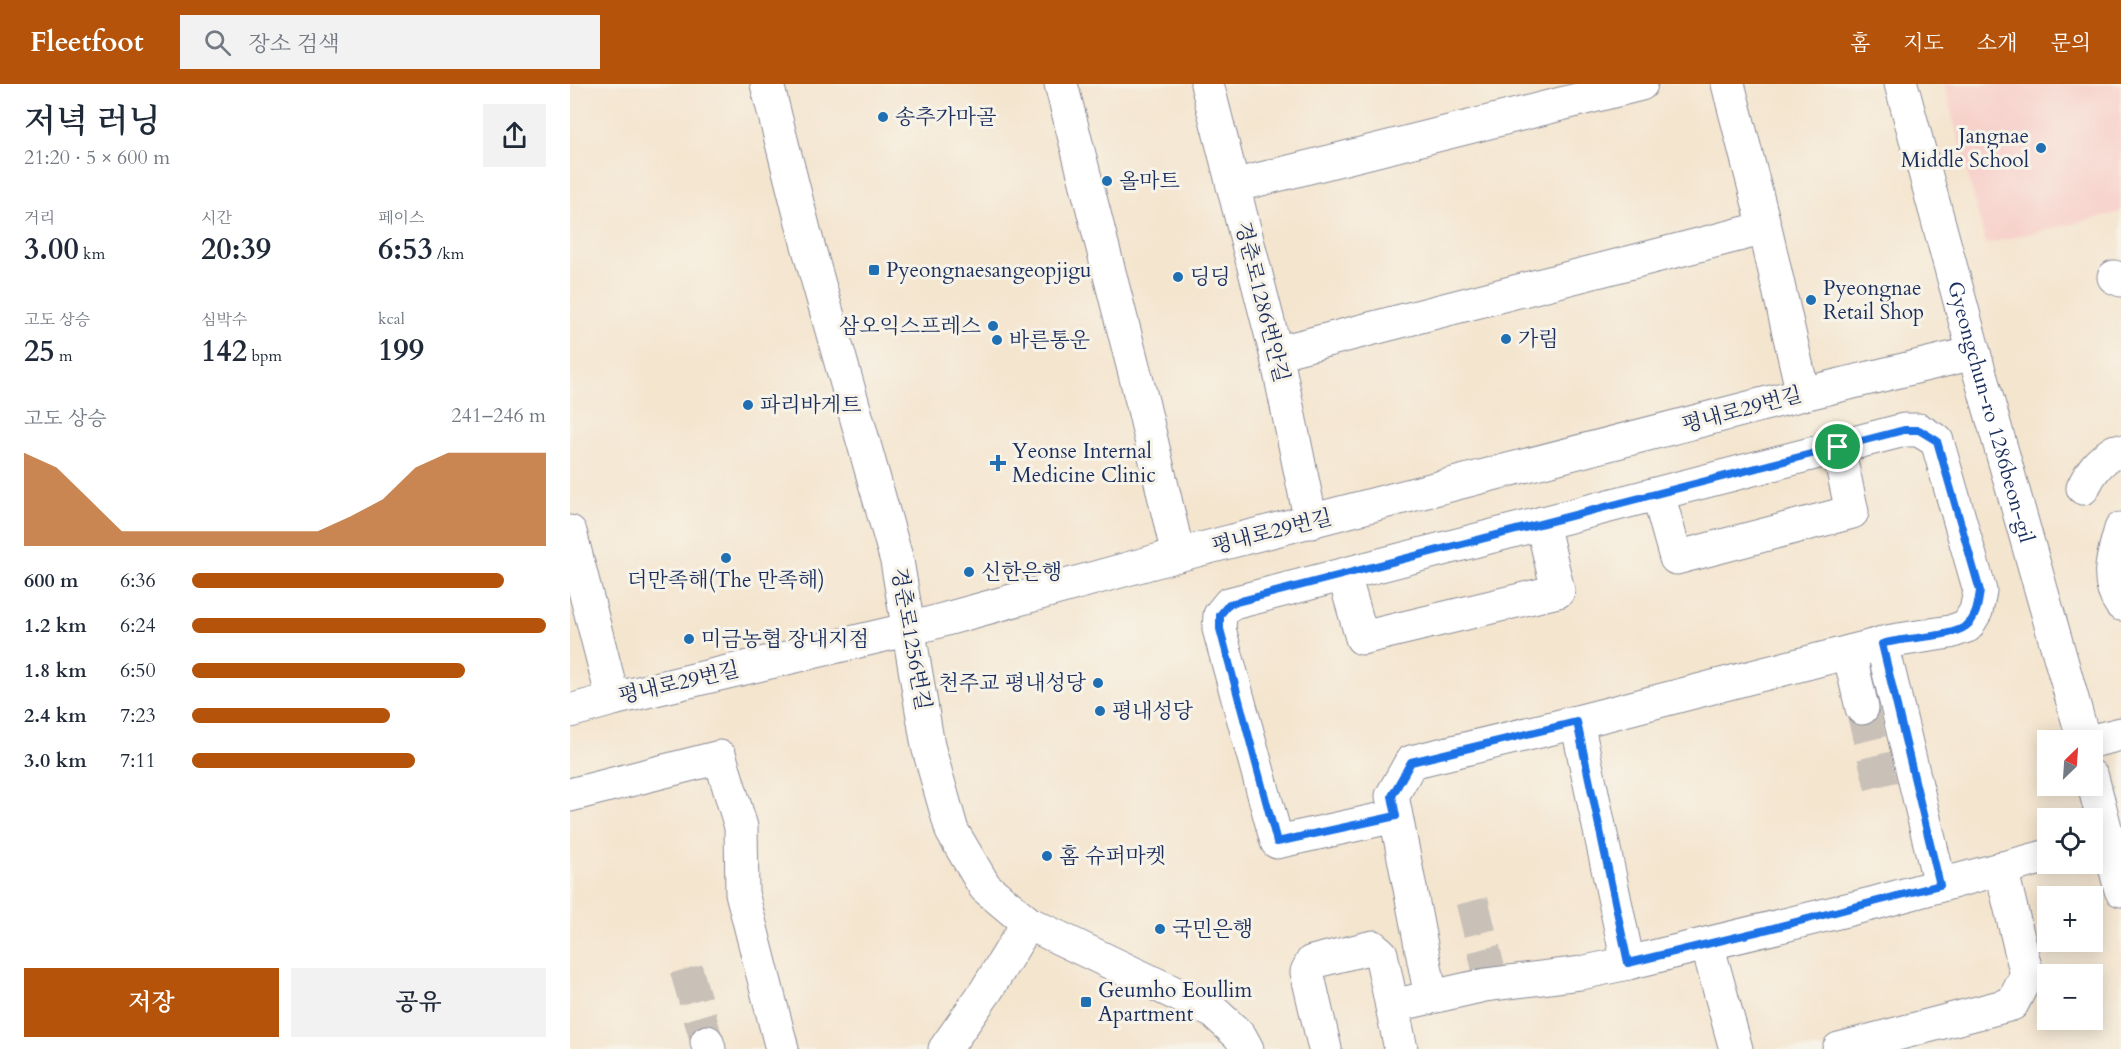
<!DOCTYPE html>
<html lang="ko">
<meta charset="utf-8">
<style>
body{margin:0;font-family:Cardo,"Noto Serif KR",serif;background:#f2f2f3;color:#1f2937;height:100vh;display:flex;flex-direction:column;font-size:22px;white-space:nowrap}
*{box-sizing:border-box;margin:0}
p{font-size:20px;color:#747a83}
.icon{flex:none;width:33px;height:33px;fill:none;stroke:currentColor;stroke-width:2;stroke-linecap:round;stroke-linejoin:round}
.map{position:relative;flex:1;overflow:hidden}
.sheet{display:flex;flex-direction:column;background:#fff;width:570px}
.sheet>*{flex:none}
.needle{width:39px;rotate:25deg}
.buttons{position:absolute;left:1467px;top:646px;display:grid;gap:12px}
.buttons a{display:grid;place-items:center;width:66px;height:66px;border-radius:0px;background:#fff;box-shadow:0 3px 15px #0003;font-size:30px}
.pin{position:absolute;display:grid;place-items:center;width:51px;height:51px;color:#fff;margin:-26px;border:3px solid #fff;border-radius:50%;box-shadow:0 2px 6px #0007}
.round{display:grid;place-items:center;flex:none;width:63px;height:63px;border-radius:0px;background:#f2f2f3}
.headline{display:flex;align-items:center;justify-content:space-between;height:102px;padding:0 24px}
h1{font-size:33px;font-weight:600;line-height:45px}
.metrics{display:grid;grid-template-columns:repeat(3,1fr);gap:9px;height:102px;padding:6px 24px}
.metrics div{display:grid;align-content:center}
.metrics b{font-size:30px;font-weight:600}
.metrics small{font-size:16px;font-weight:400}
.metrics p{font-size:16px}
.chart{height:168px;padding:12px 24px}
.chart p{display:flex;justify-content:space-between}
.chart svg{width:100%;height:108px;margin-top:6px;fill:#b45309;opacity:.7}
.primary-button{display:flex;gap:12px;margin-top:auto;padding:12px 24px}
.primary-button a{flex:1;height:69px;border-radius:0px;background:#b45309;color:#fff;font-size:24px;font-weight:600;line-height:69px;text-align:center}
.primary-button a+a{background:#f2f2f3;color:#1f2937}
ul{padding:0 24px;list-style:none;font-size:20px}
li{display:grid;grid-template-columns:96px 72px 1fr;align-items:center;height:45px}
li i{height:15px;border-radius:8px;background:#b45309}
header{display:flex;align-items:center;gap:36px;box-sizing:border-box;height:84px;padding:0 30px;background:#b45309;color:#fff}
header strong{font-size:28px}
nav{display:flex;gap:33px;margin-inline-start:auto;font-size:21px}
.search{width:420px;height:54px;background:#f2f2f3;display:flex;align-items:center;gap:15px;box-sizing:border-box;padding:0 21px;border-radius:0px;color:#747a83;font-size:22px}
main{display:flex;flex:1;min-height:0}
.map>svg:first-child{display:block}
.built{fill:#f7d0ca}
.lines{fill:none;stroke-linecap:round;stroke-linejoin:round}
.minor-tunnel{stroke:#c9c1b8;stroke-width:33;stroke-dasharray:33 16;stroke-linecap:butt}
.minor-casing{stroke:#888a96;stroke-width:35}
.minor{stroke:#fff;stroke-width:33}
.route-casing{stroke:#fff;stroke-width:12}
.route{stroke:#1a73e8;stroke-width:8}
.poi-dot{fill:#1f6fb2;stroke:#f7f3e8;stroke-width:2}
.labels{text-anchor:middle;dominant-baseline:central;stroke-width:6;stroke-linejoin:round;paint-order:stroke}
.poi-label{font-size:21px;fill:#1b2f5e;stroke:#f7f3e8;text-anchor:start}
.street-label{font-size:21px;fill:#1b2f5e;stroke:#f7f3e8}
</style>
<header>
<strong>Fleetfoot</strong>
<div class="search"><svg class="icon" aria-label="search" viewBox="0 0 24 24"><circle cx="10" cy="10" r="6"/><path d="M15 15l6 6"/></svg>장소 검색</div>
<nav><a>홈</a><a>지도</a><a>소개</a><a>문의</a></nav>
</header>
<main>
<section class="sheet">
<div class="headline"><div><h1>저녁 러닝</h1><p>21:20 · 5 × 600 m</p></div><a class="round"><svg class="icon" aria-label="share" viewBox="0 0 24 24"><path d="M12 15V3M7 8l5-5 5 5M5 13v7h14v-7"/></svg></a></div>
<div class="metrics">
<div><p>거리</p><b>3.00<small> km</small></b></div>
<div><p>시간</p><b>20:39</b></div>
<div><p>페이스</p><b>6:53<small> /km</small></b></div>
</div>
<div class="metrics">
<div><p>고도 상승</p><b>25<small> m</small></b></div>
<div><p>심박수</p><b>142<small> bpm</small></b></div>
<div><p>kcal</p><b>199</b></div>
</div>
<div class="chart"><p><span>고도 상승</span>241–246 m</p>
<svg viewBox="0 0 160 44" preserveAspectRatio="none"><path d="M0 44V6L10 12L20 25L30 38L40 38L50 38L60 38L70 38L80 38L90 38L100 32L110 25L120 12L130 6L140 6L150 6L160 6V44z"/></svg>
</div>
<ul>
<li><b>600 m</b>6:36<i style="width:88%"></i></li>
<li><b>1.2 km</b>6:24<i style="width:100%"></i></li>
<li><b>1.8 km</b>6:50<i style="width:77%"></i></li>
<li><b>2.4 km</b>7:23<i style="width:56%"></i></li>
<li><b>3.0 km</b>7:11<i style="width:63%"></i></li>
</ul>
<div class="primary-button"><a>저장</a><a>공유</a></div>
</section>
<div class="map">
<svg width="1551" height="965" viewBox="0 0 1551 965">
<rect width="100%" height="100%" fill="#f7f3e8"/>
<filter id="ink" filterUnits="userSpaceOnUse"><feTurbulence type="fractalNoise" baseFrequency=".0167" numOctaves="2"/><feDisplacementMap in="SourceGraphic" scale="12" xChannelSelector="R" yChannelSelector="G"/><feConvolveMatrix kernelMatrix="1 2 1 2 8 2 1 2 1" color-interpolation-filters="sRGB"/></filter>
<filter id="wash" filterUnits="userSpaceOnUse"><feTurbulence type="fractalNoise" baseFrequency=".008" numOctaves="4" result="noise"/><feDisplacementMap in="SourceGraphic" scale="24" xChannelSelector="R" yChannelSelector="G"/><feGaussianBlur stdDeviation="1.35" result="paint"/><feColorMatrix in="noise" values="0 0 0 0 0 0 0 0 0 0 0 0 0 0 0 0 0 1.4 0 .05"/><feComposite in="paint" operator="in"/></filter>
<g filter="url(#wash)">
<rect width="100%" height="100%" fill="#f4e5cf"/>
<path class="built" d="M1374,0H1551V128L1416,160Z"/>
</g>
<g filter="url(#ink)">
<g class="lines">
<path class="minor-tunnel" d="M1292,624L1311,702
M902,817L920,891
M116,885L137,958"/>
<g class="minor-casing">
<g id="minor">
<path d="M197,0L237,158L327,477L358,662L382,747L415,803L458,839L644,928L670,952L677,965"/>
<path d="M491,0L573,321L608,471"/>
<path d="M637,0L706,269L741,438"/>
<path d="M1158,0L1195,144L1233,310"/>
<path id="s1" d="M1331,0L1404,269L1514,657"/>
<path d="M663,102L1071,0"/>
<path d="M1544,193L1551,196"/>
<path d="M706,269L1195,144"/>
<path d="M1513,404C1521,387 1529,377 1545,367L1551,369"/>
<path d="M1088,410L1106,474L1282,428L1268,363"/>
<path d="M1551,445C1544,470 1534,497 1551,520"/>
<path d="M0,448L43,615"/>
<path d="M774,491L792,554L988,507L972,439"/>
<path d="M1312,559L1370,801"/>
<path d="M1279,568L1292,624"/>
<path d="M0,627L43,615L340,545L608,471L1233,310L1404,269"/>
<path d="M1007,638L1058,879"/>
<path d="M1522,657L1551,650"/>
<path d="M1522,693L1551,806"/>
<path d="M0,711L150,673L171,743L172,809L212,965"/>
<path d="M826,732L707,758L649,545L650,531L659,520L1334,346H1349L1367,357L1410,507L1406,527L1397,542L1380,548L1322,557L1007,638L841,678L822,712L826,732L861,913"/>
<path d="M1137,860L1166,965"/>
<path d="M822,922L915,901L1011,889L1058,879L1305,819L1478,772"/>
<path d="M137,958L139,965"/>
<path d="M375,965L416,907L458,839"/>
<path d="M755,965L737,888L742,878L803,863L811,870L831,965"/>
<path d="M1269,965L1442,920L1457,891L1431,784"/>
</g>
</g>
<use href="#minor" class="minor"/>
</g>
</g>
<g class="lines" filter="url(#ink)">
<g class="route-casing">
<path id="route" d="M1334,346H1349L1367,357L1410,507C1408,519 1407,534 1396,542C1380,554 1333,553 1312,560L1370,801L1195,846L1058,879L1007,638L841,678L822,712L826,732L707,758L650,545V531L659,520Z"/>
</g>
<use href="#route" class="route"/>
</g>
<g class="poi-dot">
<circle cx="313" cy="33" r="6"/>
<circle cx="1471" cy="64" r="6"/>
<circle cx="537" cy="97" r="6"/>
<rect x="298" y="180" width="12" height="12" rx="3"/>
<circle cx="608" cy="193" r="6"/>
<circle cx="1241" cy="216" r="6"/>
<circle cx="423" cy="242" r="6"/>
<circle cx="936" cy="255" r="6"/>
<circle cx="427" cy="256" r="6"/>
<circle cx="178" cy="321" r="6"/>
<path d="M425 370h6v6h6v6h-6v6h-6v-6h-6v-6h6z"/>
<circle cx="156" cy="474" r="6"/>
<circle cx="399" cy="488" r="6"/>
<circle cx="119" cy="555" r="6"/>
<circle cx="528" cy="599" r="6"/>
<circle cx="530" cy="627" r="6"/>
<circle cx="477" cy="772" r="6"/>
<circle cx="590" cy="845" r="6"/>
<rect x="510" y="912" width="12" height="12" rx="3"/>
</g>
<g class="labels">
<g class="poi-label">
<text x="325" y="33">송추가마골</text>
<text x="1459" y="52" text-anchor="end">Jangnae<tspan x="1459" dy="24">Middle School</tspan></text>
<text x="549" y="97">올마트</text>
<text x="316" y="186">Pyeongnaesangeopjigu</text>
<text x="620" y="193">딩딩</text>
<text x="1253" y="204">Pyeongnae<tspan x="1253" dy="24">Retail Shop</tspan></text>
<text x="411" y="242" text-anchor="end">삼오익스프레스</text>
<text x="948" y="255">가림</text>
<text x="439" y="256">바른통운</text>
<text x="190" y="321">파리바게트</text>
<text x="442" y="367">Yeonse Internal<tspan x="442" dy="24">Medicine Clinic</tspan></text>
<text x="411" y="488">신한은행</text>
<text x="156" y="496" text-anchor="middle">더만족해(The 만족해)</text>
<text x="131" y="555">미금농협 장내지점</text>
<text x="516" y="599" text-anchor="end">천주교 평내성당</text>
<text x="542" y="627">평내성당</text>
<text x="489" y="772">홈 슈퍼마켓</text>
<text x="602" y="845">국민은행</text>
<text x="528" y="906">Geumho Eoullim<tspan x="528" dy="24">Apartment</tspan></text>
</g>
<g class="street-label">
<text transform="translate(692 218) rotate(76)">경춘로1286번안길</text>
<text transform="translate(1172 326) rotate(-15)">평내로29번길</text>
<text stroke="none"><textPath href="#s1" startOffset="340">Gyeongchun-ro 1286beon-gil</textPath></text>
<text transform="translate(702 448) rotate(-14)">평내로29번길</text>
<text transform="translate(341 555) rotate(80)">경춘로1256번길</text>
<text transform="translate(109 599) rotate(-13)">평내로29번길</text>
</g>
</g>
</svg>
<div class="buttons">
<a><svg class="needle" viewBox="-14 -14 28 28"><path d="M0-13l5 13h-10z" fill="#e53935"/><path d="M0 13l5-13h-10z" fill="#747a83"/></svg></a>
<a><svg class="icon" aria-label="locate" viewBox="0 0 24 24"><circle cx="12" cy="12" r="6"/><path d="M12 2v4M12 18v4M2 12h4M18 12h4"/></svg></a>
<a>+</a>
<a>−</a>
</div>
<div class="pin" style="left:1268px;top:363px;background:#1e9e55"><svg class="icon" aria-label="arrive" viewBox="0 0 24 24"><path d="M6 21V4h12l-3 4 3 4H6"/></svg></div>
</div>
</main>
